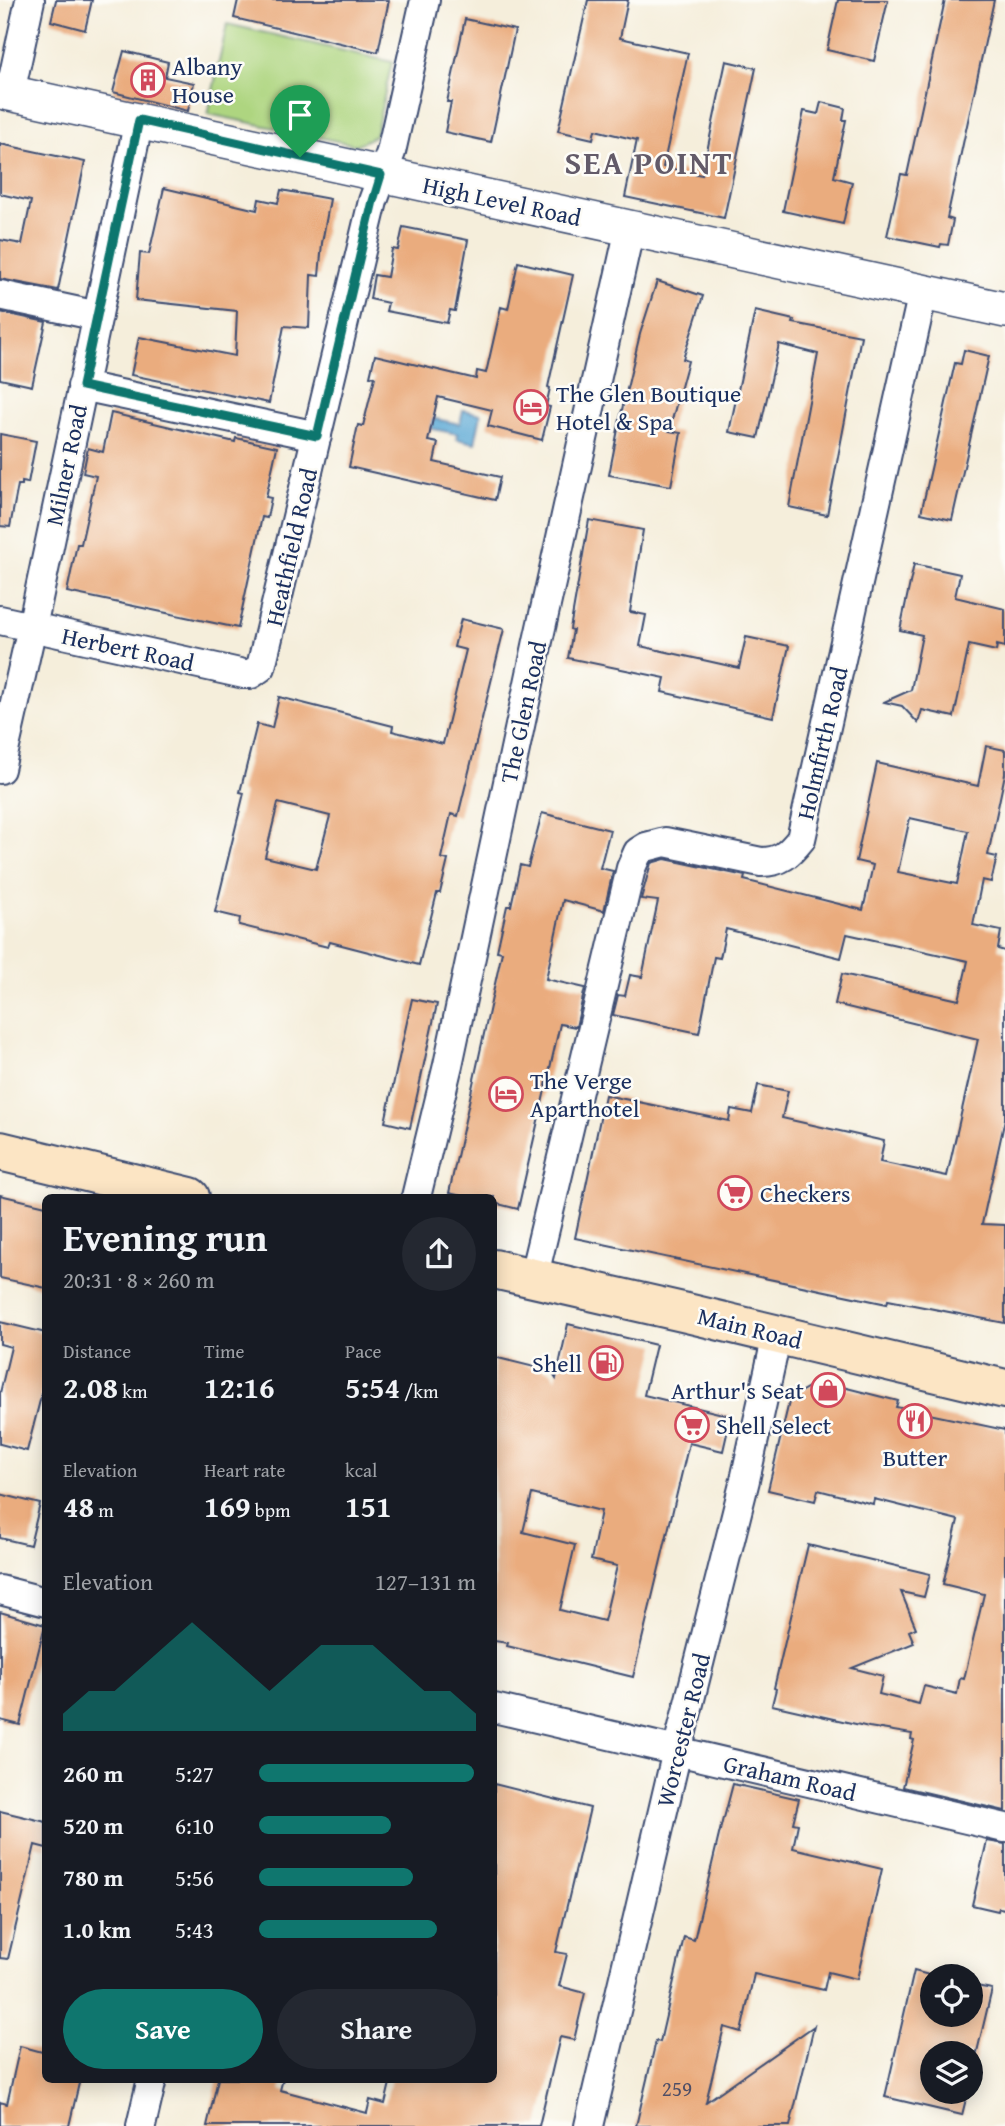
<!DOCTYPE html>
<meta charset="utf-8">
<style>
body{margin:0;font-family:"Gentium Book Plus",serif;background:#242831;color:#f1f3f6;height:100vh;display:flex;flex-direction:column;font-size:26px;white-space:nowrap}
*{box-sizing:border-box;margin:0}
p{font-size:23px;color:#9ea1a6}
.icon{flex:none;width:38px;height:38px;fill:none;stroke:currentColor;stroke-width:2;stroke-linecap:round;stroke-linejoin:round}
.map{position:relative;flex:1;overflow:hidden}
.sheet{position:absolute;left:42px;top:1194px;width:455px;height:889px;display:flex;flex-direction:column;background:#171b24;border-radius:10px;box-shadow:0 4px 18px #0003}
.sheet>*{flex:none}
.fabs{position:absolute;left:920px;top:1964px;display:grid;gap:14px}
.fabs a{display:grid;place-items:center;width:63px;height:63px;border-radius:50%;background:#171b24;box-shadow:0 4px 18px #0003;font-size:35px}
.pin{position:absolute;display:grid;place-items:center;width:60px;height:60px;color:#fff;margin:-72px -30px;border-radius:50% 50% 50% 0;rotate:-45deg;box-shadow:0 0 7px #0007}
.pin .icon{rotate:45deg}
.round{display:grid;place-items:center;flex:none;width:74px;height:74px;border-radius:37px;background:#242831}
.summary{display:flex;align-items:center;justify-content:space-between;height:119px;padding:0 21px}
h1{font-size:38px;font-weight:600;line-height:52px}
.stats{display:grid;grid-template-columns:repeat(3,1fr);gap:10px;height:119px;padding:7px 21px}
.stats div{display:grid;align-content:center}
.stats b{font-size:30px;font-weight:600}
.stats small{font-size:19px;font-weight:400}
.stats p{font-size:19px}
.chart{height:196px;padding:14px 21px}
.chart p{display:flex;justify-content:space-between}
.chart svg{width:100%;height:126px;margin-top:7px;fill:#0f766e;opacity:.7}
.button{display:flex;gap:14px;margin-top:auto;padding:14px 21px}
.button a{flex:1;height:80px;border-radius:42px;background:#0f766e;color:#fff;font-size:28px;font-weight:600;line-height:80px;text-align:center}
.button a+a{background:#242831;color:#f1f3f6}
ul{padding:0 21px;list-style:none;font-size:23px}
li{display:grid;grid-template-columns:112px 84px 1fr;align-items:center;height:52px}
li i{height:18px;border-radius:9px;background:#0f766e}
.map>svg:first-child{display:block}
.green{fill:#aed580;stroke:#64826f;stroke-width:2}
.water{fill:#5ca9d5;stroke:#3c6c9a;stroke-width:2}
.building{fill:#eaac7e;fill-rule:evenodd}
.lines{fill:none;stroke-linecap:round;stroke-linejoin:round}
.minor-casing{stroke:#3c4c71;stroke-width:32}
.tertiary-casing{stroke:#3c4c71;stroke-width:38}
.secondary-casing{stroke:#3c4c71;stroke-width:42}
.minor{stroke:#fff;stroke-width:28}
.tertiary{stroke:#fff;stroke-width:35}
.secondary{stroke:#fce5c4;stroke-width:38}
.route-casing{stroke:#fff;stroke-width:14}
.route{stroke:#0f766e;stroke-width:9}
.labels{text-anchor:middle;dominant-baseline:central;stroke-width:5;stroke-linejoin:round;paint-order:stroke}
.number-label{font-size:21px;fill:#4f4e66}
.poi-label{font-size:24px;fill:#1b2f5e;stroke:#fdfcf7;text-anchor:start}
.street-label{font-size:24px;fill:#1b2f5e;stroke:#fdfcf7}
.district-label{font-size:32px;font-weight:bold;letter-spacing:2px;fill:#635b69;stroke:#fdfcf7}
</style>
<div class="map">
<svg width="1005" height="2126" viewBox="0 0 1005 2126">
<rect width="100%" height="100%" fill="#fdfcf7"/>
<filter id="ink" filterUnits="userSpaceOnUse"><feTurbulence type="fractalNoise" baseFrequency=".0143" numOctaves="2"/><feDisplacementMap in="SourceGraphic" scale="14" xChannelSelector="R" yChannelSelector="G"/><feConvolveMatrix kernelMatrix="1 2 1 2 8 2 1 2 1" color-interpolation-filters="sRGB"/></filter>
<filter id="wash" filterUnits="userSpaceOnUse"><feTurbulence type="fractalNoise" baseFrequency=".00686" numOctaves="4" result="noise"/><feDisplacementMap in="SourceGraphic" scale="28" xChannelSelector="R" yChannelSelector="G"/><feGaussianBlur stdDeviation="1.57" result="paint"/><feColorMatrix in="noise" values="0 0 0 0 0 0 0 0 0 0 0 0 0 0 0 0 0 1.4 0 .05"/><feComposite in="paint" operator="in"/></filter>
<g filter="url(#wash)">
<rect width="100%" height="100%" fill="#f5eedb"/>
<path class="green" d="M227,24L392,62L375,136L356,145L208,114Z"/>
<path class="water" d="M463,410L481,414L475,443L457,439L458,434L423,427L425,417L460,424Z"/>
<g id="blocks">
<path class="building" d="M56,0H92L85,30L51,21Z
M238,0H389L378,52L234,18Z
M588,0H628L620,38L688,53L663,167L702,175L726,61L756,68L724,218L625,197L637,140L595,130L593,139L558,131Z
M838,0H888L874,61L827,50Z
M945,0H994L947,218L953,220L948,245L941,244L940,247L887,236L901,174L907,175Z
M465,19L515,30L491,142L445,132L451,102H447Z
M124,51L168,62L165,77L194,83L188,111L113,92Z
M821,102L845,108L843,120H846L834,177L852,182L843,224L783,211L804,111L818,114Z
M0,144L85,162L58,290L0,279V240L22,244L31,201L0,194Z
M164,188L257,210L259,199L278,203L281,190L330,199L322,243L319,276L311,275L309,328L284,326L269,403L131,375L139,337L235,356L237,311L136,300L140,253L149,254Z
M403,227L468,240L455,311L450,310L447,323L386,311L388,303L370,299L374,275L387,277L392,249L398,250Z
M518,262L573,275L548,387L550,388L546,406L550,407L542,440L488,426L492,410L438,397L428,441L438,443L434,462L500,477L495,500L349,467L358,425L363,426L375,377L370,376L375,355L476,379L477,371L486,373L501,307L508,309Z
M657,281L703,296L683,359L688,361L669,431L681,433L671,486L609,475L621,414L640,334Z
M755,311L794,320L793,323L861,336L827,515L789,507L818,354L779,344L758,438L729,432Z
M0,312L46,322L32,386L0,379Z
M964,350L989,356L952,520L921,513L955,363L961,364Z
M111,413L235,442L236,438L277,447L266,497L271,498L267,518L262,517L238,628L67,592L77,544H81L96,476L83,473L88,448L103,452Z
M0,434L36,441L28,483L22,482V485H18L10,527L0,526Z
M589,520L643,530L630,612L646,615L640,646L739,668L746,637L789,646L773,717L662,692L665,678L568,658L573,630L570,629Z
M914,564L960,574L955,597L1005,609V647L997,645L996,651L969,645L954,717L922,710L918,723L902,706L884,702L911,690L922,635L900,630Z
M461,619L504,629L458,816L451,814L441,858L448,860L440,893H437L419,965L330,942L328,947L239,925L240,918L215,912L244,793L240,792L257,724L272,728L279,697L393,726L392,731L443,744L466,650L454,647ZM278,803L330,816L316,869L265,857Z
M986,746L1005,750V774L988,855L997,857L991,882L982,880L973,925L1001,931L998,949L1005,951V1119L982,1224L1005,1225V1323L888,1300L887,1304L575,1238L605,1095L729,1121L731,1109L752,1113L758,1085L788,1091L782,1118L884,1141L880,1162L947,1176L978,1039L835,1004L842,974L959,1000L968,961L847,934L841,958L726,929L720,958L714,957L699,1033L613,1015L618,995L625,996L630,975L642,977L658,901L641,899L651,863L665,859L745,876L744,880L863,910L873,865L856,861L877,763L978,786ZM910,818L968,831L957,884L898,872Z
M542,813L610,830L600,868L613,871L604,911L563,900L546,979L585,988L576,1027L560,1024L518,1209L494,1203V1197H466L449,1193L502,952L497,951L507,906H511L520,865L528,867Z
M412,999L437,1004L410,1128L385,1122Z
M0,1195L46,1206V1288L0,1278Z
M0,1322L46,1333V1377L27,1451L0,1444V1393L11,1347L0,1344Z
M568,1324L656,1345L644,1395L731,1416L723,1451L689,1443L633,1677L507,1646L508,1643L494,1641V1357L551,1371L556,1379ZM532,1494L601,1511L591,1560L617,1566L604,1621L560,1610L575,1545L523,1532Z
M819,1381L898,1401L896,1407L1005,1430V1811L903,1787L914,1740L911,1739L912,1734L869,1727L772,1705L776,1689L774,1688L808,1545L930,1574L924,1597L901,1592L916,1628L909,1631L914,1643L852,1668L883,1676L879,1694L919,1704L924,1686L957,1694L960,1678L964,1679L984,1594L943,1584L958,1520L874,1499L873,1504L818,1490L815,1501L768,1490L790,1398Z
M0,1494L40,1504L30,1545L0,1538Z
M0,1612L45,1625L20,1725L0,1720Z
M494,1784L590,1808L556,1952L567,1954L559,1986L585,1993L574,2040L560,2037L539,2126H207L218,2079H283L280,2090L367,2113L370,2100L385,2104L391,2079H494Z
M733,1784L799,1799L793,1823L798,1824L793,1848L882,1869L857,1979L828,1972L824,1990L754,1974L741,2032L724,2027L706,2102L814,2026L790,2126H636L656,2041L660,2042L684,1937L694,1940L723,1818H724Z
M0,1811L46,1822V1848L35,1845L8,1959L0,1958Z
M987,1841L1005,1844V1909L999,1908L998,1911L972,1905Z
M914,1971L933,1976V2014H971V1985L992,1989L971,2077V2053H933V2091H968L962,2115L885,2097Z
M20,2046L46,2053V2079H80L69,2126H0V2102L7,2104Z"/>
</g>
</g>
<g filter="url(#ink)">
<use href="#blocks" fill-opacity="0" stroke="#3c4c71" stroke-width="2"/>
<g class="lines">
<g class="minor-casing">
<path id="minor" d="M10,93L30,0
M0,295L98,316
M82,386L317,436
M0,620L244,674H251L261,667L373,201L391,152L425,0
M0,769L32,627L139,120
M416,1197L448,1065L538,641L630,228
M533,1279L631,868L638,852L646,847L665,842L761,862C781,862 789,854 801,839L923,292
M0,1590L46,1602
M494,1708L1005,1828
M141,2126L152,2079
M589,2126L677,1751L745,1480L777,1335"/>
</g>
<g class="tertiary-casing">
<path id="tertiary" d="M0,91L1005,310"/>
</g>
<g class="secondary-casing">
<path id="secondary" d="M0,1151L190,1197
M494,1269L687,1313L1005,1389"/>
</g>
<use href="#minor" class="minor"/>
<use href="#tertiary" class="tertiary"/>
<use href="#secondary" class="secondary"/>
</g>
</g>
<g class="lines" filter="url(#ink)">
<g class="route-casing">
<path id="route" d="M139,120L381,175L373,201L317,436L82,386Z"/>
</g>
<use href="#route" class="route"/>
</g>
<defs>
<g id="building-ring" transform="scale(1.75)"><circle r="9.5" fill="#fdfcf7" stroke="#d1495b" stroke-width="1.5"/><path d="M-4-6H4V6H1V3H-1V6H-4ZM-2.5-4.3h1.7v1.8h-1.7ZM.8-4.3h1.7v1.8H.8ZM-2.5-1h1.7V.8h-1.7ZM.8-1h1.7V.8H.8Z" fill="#d1495b"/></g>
<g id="hotel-ring" transform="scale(1.75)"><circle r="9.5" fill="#fdfcf7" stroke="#d1495b" stroke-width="1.5"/><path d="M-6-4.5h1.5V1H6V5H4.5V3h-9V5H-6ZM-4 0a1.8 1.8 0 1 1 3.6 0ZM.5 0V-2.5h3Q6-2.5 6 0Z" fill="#d1495b"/></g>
<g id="supermarket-ring" transform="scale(1.75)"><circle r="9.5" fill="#fdfcf7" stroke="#d1495b" stroke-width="1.5"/><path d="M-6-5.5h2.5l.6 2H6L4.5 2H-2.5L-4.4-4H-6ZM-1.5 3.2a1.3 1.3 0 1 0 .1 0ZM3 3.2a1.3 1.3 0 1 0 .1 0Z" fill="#d1495b"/></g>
<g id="fuel-ring" transform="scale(1.75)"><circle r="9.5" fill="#fdfcf7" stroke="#d1495b" stroke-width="1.5"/><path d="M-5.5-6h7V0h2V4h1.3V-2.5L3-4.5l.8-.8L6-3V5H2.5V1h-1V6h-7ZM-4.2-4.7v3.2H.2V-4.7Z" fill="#d1495b"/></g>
<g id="shop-ring" transform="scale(1.75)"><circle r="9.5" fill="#fdfcf7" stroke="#d1495b" stroke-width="1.5"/><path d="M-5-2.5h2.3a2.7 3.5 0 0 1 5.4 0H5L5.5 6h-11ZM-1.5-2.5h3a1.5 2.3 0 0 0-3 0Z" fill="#d1495b"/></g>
<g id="restaurant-ring" transform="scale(1.75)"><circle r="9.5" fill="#fdfcf7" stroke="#d1495b" stroke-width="1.5"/><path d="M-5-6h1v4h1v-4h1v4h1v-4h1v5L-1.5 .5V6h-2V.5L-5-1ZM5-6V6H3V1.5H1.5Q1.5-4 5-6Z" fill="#d1495b"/></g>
</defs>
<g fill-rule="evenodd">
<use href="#building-ring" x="148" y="80"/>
<use href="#hotel-ring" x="531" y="407"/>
<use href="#hotel-ring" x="506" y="1094"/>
<use href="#supermarket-ring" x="735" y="1193"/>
<use href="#fuel-ring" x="606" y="1363"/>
<use href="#shop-ring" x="828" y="1390"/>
<use href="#restaurant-ring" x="915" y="1421"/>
<use href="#supermarket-ring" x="692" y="1425"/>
</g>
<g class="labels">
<g class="number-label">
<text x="677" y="2088">259</text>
</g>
<g class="poi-label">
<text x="172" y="66">Albany<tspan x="172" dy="28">House</tspan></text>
<text x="556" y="393">The Glen Boutique<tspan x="556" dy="28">Hotel &amp; Spa</tspan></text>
<text x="530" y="1080">The Verge<tspan x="530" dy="28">Aparthotel</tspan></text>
<text x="760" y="1193">Checkers</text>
<text x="582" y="1363" text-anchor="end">Shell</text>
<text x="804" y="1390" text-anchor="end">Arthur's Seat</text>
<text x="716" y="1425">Shell Select</text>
<text x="915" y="1457" text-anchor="middle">Butter</text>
</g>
<g class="street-label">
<text transform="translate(502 201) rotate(12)">High Level Road</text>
<text transform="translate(66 465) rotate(-78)">Milner Road</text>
<text transform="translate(291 547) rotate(-77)">Heathfield Road</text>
<text transform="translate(128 649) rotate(12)">Herbert Road</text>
<text transform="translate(523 712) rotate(-78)">The Glen Road</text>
<text transform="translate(822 743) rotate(-77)">Holmfirth Road</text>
<text transform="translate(750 1328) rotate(14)">Main Road</text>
<text transform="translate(683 1730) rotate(-76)">Worcester Road</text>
<text transform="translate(790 1778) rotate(13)">Graham Road</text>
</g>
<g class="district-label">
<text x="649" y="162">SEA POINT</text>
</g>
</g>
</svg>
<div class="fabs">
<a><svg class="icon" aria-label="locate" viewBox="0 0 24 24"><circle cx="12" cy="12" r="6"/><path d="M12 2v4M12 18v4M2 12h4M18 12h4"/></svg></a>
<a><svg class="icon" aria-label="layers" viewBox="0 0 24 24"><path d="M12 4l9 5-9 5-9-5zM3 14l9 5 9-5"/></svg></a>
</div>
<div class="pin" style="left:300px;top:157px;background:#1e9e55"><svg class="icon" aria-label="arrive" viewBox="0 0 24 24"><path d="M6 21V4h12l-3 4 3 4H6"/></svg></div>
<section class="sheet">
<div class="summary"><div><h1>Evening run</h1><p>20:31 · 8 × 260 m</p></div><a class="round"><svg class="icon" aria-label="share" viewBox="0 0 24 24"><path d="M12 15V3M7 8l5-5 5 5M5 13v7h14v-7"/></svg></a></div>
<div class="stats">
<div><p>Distance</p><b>2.08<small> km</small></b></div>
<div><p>Time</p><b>12:16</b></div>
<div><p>Pace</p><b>5:54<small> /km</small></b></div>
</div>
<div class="stats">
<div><p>Elevation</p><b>48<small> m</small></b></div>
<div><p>Heart rate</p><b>169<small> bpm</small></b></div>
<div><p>kcal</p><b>151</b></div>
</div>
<div class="chart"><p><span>Elevation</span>127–131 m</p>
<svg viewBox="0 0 160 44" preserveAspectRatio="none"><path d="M0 44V38L10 30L20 30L30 22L40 14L50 6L60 14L70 22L80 30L90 22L100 14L110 14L120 14L130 22L140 30L150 30L160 38V44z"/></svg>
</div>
<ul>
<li><b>260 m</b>5:27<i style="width:99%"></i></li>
<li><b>520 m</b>6:10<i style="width:61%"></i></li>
<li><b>780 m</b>5:56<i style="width:71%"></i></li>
<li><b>1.0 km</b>5:43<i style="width:82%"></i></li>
</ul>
<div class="button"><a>Save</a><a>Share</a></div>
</section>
</div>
